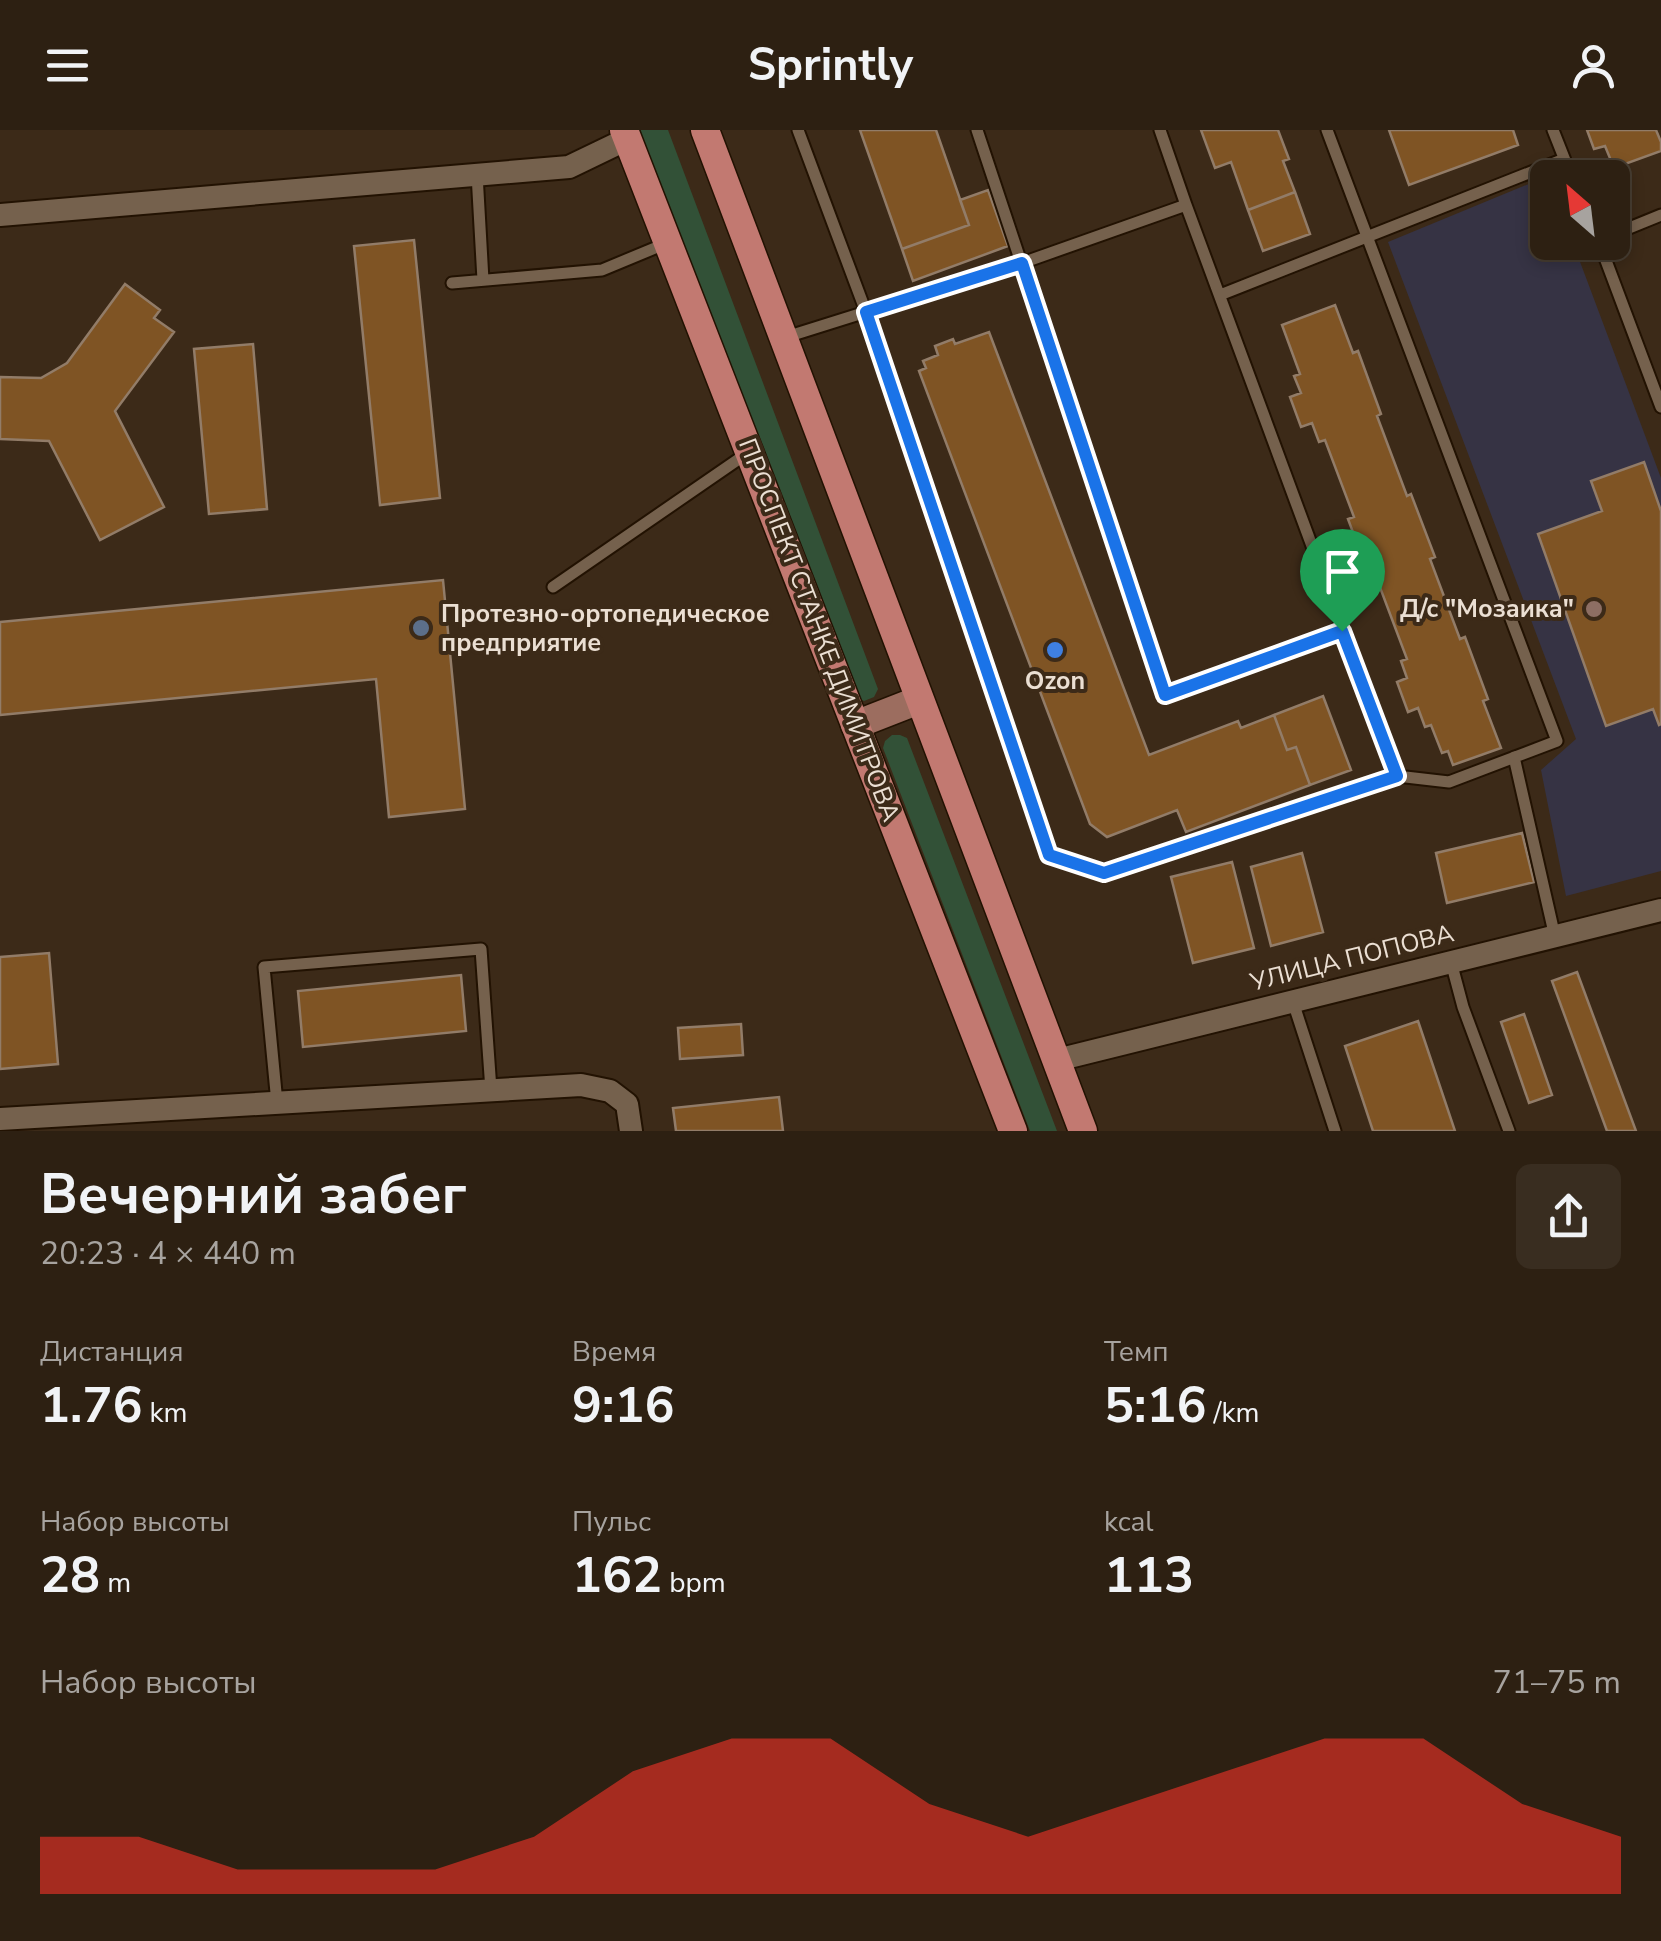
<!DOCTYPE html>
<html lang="ru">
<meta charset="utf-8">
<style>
body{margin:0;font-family:"Nunito Sans",sans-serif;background:#392d20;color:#f1f3f6;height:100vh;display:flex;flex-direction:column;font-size:38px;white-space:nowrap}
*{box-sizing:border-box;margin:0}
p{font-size:32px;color:#a7a39f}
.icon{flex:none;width:55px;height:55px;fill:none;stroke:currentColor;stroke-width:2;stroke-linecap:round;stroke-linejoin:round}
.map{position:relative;height:1001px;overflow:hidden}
.side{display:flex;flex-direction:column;background:#2d2012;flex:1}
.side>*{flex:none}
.needle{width:65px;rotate:332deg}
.controls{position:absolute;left:1530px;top:30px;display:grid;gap:20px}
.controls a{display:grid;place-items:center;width:100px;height:100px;border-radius:15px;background:#2d2012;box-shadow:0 5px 15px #0003,0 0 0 2px #483e32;font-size:50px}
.pin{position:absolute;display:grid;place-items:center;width:85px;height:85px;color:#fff;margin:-102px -42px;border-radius:50% 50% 50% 0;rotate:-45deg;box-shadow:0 0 10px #0007}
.pin .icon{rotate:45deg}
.round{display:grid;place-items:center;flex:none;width:105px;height:105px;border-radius:15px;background:#392d20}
.summary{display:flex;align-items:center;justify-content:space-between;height:170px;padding:0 40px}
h1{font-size:55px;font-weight:700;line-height:75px}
.figures{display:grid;grid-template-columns:repeat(3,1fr);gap:15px;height:170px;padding:10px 40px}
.figures div{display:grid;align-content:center}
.figures b{font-size:50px;font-weight:700}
.figures small{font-size:28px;font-weight:400}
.figures p{font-size:28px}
.chart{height:280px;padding:20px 40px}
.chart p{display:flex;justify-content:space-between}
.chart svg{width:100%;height:180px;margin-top:10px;fill:#d93025;opacity:.7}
header{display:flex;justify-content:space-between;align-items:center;height:130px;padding:0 40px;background:#2d2012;font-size:45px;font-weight:700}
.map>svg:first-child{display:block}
.education{fill:#363344}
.green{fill:#325137}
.building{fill:#7f5424;stroke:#927c68;stroke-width:2.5}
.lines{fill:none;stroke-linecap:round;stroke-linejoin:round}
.service-casing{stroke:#221202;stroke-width:15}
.minor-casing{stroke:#221202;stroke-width:26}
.secondary-casing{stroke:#221202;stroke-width:31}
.primary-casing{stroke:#221202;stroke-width:31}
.service{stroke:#75614d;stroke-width:11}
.minor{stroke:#75614d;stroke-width:22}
.secondary{stroke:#9c6d5f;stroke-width:28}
.primary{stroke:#c27971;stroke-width:28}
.route-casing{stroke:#fff;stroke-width:20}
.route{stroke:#1a73e8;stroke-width:12}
.education-dot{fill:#8d6e63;stroke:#3c2a18;stroke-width:4}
.service-dot{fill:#5c6f8a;stroke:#3c2a18;stroke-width:4}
.shop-dot{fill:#3f7fe0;stroke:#3c2a18;stroke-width:4}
.labels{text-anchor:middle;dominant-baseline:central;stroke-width:8;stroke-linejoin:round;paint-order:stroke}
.poi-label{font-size:25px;font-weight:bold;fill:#ebdfd3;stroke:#3c2a18;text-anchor:end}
.street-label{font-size:25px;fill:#ebdfd3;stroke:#3c2a18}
</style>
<header><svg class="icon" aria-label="menu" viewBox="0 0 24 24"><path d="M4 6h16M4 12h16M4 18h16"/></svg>Sprintly<svg class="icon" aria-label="person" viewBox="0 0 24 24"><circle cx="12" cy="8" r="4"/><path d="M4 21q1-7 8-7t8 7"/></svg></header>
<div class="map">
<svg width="1661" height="1001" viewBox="0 0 1661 1001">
<rect width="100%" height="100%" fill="#3c2a18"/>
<path class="education" d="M1548,46V112L1573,113L1661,348V741L1566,766L1541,640L1576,609L1388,112Z"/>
<path class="green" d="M640,0H668L878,559L874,567L864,571L855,567Z
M892,605H900L907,608L1057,1001H1030L883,618L885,611Z"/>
<path class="building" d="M860,0H936L969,95L902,119Z
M1201,0H1278L1289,29L1283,31L1295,62L1248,80L1231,32L1215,38Z
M1389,0H1513L1518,15L1409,55Z
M1587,0H1656L1661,12V21L1614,38L1605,16L1594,19Z
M988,60L1008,116L913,151L902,119L969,95L960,70Z
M1295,62L1310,104L1263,121L1248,80Z
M414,110L440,368L380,375L354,116Z
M125,154L160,180L154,188L174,202L115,281L164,377L100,410L49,311L0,309V247L41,248L67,233Z
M1335,175L1353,223L1358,221L1381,284L1377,286L1407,366L1411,364L1435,427L1430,429L1460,509L1465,507L1488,569L1483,571L1501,618L1453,635L1448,621L1442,623L1431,595L1425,597L1418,578L1408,582L1397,552L1407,548L1401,531L1407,529L1378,452L1372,454L1365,435L1355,439L1344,409L1354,405L1348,389L1354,387L1325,310L1319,312L1312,293L1301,297L1290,267L1301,263L1294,246L1300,244L1282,195Z
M989,202L1149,625L1238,591L1241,598L1274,585L1287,620L1296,617L1310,655L1186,702L1177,680L1107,707L1090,694L919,241L926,238L923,231L938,225L935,216L953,209L955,214Z
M253,214L267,379L209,384L194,219Z
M1644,332L1661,381V594L1659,595L1653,579L1606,596L1538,404L1602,381L1591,351Z
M443,450L465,679L389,687L376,549L0,585V492Z
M1323,566L1351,640L1310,655L1296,617L1287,620L1274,585Z
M1522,703L1534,752L1447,773L1436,723Z
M1302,723L1323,802L1271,816L1251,737Z
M1232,732L1254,818L1193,833L1171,747Z
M49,823L58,934L0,939V827Z
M1577,842L1636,1001H1607L1552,851Z
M461,845L466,901L303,917L298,861Z
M1524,884L1552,965L1529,973L1501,892Z
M1418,891L1455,1001H1373L1345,916Z
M741,894L743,925L680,929L678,898Z
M779,967L783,1001H676L673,978Z"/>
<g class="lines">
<g class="service-casing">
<path id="service" d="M798,0L866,182L1049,725L1104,743L1397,646L1449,652L1557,611L1327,0
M977,0L1165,565L1342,501
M1553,0L1572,48
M477,44L483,150
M1186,75L1397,646
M1612,105L1661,85
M1599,112L1661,277
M452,153L602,140L667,113
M1220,165L1564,29
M783,208L1022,133L1186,75L1160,0
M553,457L749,322
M1514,627L1555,807
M1451,832L1463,877L1509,1001
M1293,872L1335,1001
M277,973L264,837L481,819L491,960"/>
</g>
<g class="minor-casing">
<path id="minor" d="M0,85L569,37L627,9
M1057,930L1661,780
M0,989L581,955L610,961L627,974L631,1001"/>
</g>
<g class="secondary-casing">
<path id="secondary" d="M855,595L919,570"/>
</g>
<g class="primary-casing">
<path id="primary" d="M624,0L1013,1001
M705,0L1083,1001"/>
</g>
<use href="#service" class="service"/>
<use href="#minor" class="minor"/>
<use href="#secondary" class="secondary"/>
<use href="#primary" class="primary"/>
</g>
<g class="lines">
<g class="route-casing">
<path id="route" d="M1022,133L1165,565L1342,501L1397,646L1104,743L1049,725L866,182Z"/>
</g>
<use href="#route" class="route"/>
</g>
<circle class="education-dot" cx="1594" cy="479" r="10"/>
<circle class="service-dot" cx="421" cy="498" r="10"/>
<circle class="shop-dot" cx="1055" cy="520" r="10"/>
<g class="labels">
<g class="poi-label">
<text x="1574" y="479">Д/с "Мозаика"</text>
<text x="441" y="484" text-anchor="start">Протезно-ортопедическое<tspan x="441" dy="29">предприятие</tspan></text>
<text x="1055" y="551" text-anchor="middle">Ozon</text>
</g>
<g class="street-label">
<text transform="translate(819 500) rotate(69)">ПРОСПЕКТ СТАНКЕ ДИМИТРОВА</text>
<text transform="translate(1352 828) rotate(-14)">УЛИЦА ПОПОВА</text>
</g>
</g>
</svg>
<div class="controls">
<a><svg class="needle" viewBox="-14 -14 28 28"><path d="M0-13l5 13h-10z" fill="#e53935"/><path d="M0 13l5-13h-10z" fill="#a7a39f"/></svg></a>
</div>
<div class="pin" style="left:1342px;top:501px;background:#1e9e55"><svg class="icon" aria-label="arrive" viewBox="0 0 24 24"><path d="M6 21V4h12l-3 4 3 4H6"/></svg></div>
</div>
<section class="side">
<div class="summary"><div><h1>Вечерний забег</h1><p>20:23 · 4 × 440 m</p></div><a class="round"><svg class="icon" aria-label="share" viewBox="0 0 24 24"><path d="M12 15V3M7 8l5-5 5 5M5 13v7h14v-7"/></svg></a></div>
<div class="figures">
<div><p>Дистанция</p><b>1.76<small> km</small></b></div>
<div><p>Время</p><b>9:16</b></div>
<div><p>Темп</p><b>5:16<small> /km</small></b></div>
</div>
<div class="figures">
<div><p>Набор высоты</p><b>28<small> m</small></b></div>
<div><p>Пульс</p><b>162<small> bpm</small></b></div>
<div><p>kcal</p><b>113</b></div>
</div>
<div class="chart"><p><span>Набор высоты</span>71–75 m</p>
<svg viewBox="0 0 160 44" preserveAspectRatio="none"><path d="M0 44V30L10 30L20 38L30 38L40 38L50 30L60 14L70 6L80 6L90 22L100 30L110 22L120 14L130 6L140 6L150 22L160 30V44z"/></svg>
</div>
</section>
